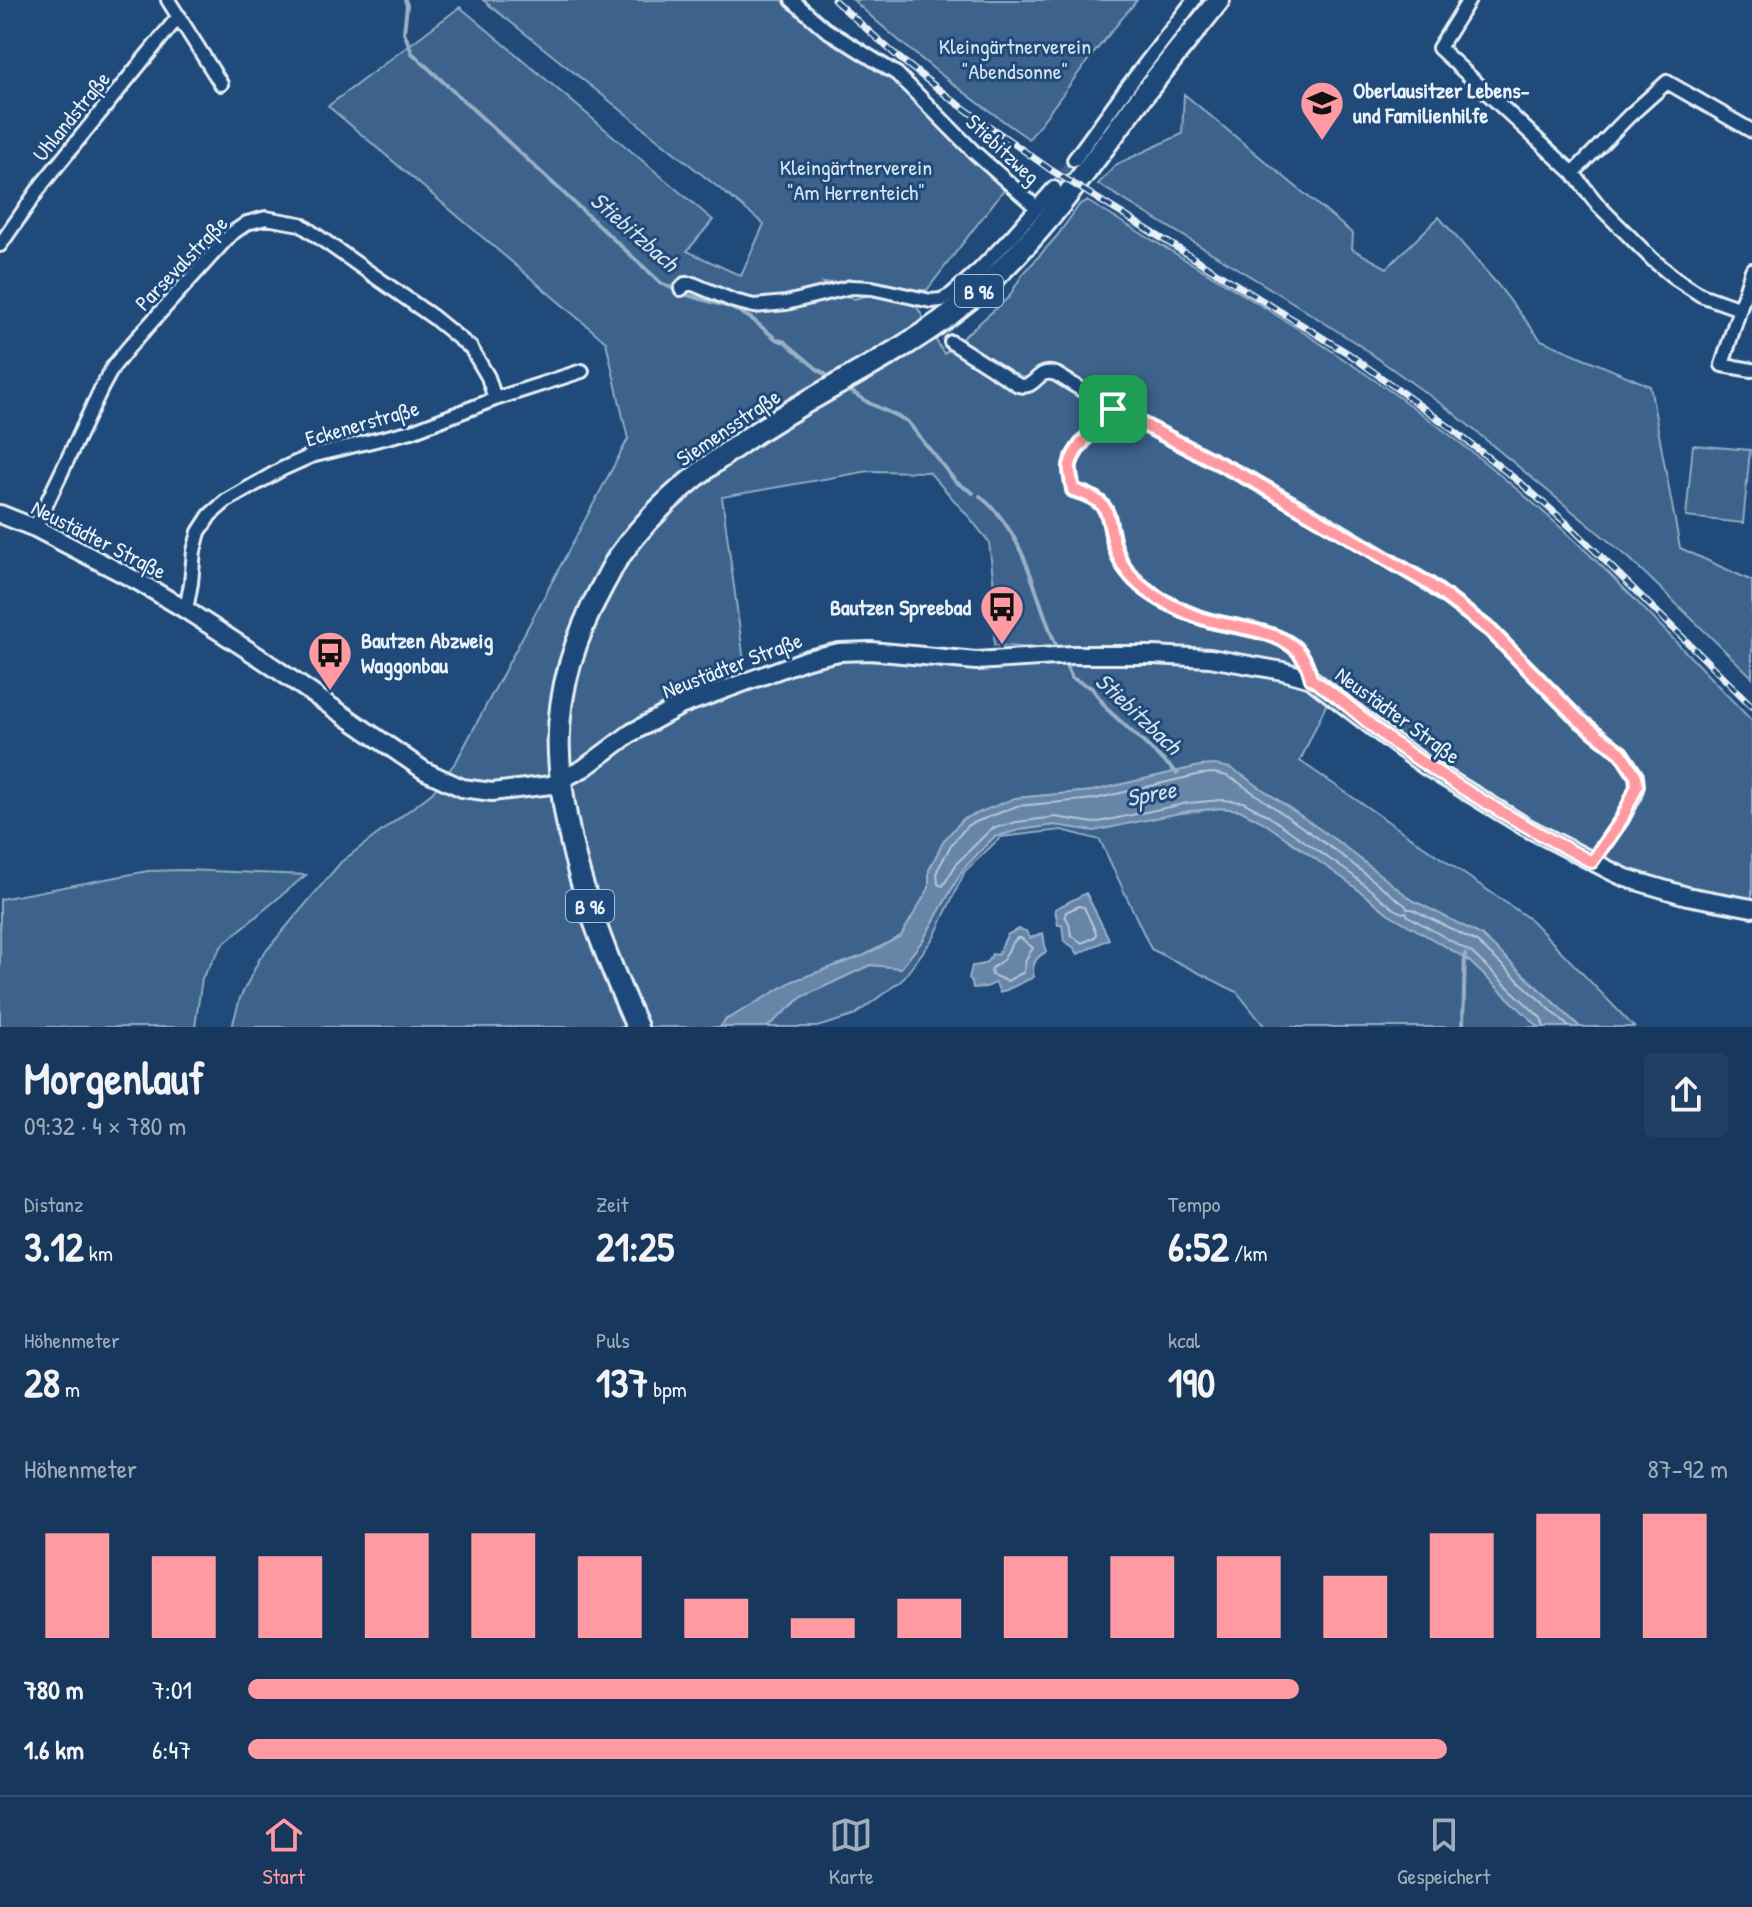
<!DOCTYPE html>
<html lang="de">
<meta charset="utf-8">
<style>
body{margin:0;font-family:"Patrick Hand",sans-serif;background:#203f62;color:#f1f3f6;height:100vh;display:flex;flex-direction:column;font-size:30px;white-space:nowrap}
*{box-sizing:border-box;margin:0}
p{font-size:26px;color:#9eacbb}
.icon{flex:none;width:44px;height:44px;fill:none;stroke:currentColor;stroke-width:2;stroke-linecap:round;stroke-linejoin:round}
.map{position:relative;height:1027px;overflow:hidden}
.side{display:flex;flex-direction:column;background:#17385c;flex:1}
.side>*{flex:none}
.pin{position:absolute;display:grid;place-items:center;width:68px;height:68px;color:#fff;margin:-34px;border-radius:16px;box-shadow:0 4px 12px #0006}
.round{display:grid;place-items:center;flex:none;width:84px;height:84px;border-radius:8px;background:#203f62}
.summary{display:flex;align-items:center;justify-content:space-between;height:136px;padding:0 24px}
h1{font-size:44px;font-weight:700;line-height:60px}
.figures{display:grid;grid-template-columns:repeat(3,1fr);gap:12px;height:136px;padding:8px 24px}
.figures div{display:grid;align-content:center}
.figures b{font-size:40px;font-weight:700}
.figures small{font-size:22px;font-weight:400}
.figures p{font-size:22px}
.chart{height:224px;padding:16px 24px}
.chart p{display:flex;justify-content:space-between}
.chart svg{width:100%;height:144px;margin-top:8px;stroke:#ff9aa2;stroke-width:6}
ul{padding:0 24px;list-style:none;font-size:26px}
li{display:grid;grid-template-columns:128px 96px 1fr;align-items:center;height:60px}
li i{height:20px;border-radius:10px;background:#ff9aa2}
.menu{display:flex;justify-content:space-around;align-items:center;height:112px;border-top:2px solid #365272;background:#17385c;font-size:22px;color:#9eacbb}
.menu a{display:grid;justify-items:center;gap:4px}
.menu .on{color:#ff9aa2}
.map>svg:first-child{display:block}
.green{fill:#3c628c;stroke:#92aac2;stroke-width:2}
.water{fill:#6685a7;stroke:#9ab0c7;stroke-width:2}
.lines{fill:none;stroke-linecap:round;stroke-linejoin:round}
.shore{stroke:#b4c6d8;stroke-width:2}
.stream{stroke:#9ab0c7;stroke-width:4}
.minor-tunnel{stroke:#3d638d;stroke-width:12;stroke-dasharray:12 6;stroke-linecap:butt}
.minor-casing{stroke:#e8f1f8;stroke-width:18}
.tertiary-casing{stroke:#e8f1f8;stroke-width:22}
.primary-casing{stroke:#e8f1f8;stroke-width:26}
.minor{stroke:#1f4a7a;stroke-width:12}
.tertiary{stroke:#1f4a7a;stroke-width:16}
.primary{stroke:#1f4a7a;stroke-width:20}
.rail-casing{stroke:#e8f1f8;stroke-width:7}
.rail{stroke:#1f4a7a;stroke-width:4;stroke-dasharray:12;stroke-linecap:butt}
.route-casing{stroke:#fff;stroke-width:16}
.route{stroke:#ff9aa2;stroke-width:10}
.labels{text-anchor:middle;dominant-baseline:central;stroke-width:6;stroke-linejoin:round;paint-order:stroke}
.shield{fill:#1f4a7a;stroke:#acbfd2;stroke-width:2}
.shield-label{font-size:20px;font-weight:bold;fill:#e8f1f8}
.park-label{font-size:22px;fill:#d7e3ed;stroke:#1f4a7a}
.poi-label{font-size:22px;font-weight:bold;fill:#e8f1f8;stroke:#1f4a7a;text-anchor:start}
.street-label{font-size:22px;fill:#e8f1f8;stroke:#1f4a7a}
.water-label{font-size:24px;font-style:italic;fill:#d4e1ec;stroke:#1f4a7a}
</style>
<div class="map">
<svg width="1752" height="1027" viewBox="0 0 1752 1027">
<rect width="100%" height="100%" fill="#1f4a7a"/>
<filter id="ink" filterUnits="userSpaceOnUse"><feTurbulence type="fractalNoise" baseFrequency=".0125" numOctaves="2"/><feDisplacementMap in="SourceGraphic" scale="16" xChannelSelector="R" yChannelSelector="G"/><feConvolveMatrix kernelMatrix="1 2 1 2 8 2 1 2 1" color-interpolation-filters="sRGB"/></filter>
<g filter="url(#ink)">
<path class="green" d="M483,0H788L888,71L919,98L1005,188L927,290H908L871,281L821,283L854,299L873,294L895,297L917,307L944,354L1009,297L1022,275L1057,236L1080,204L1087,201C1173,253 1262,303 1345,360C1405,400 1464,444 1519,491C1603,561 1676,643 1752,721V901L1729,898L1668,884L1611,866L1514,813L1445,771L1298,668L994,645L995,595L989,542L969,517L929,472L869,471L722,497L745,669L742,690C779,678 815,665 853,660L983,670L1081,661L1158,660L1284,674L1317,691L1327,703L1300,761L1531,920L1634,1027H1580L1481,935L1412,900L1341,844L1242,775C1228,767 1216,765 1200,766L1093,791L1015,798L929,870L930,888L901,936L865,955L726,1019L720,1027H232L240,998L260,958L341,862L432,793L457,760L628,439L606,342L328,106L460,7L713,220L687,251L741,276L764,224Z
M853,0H1137L1089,59L1029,139C968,97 908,51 853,0Z
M1184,94L1353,234L1352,249L1387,268L1439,217L1497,284L1541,340L1650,386L1680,548L1752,581V677L1629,558L1451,411L1359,345L1281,295L1098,184L1117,164L1182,134Z
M1693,445L1750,450L1743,523L1686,517Z
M1222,808L1240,810L1263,822L1347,881L1389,914L1467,959L1539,1027H1265L1237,992L1151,949L1100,840L1062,830L1001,837L965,871L934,937L902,980L853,1016L817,1027H767L802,997L870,965L901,968L923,940L963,869L994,837L1019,830L1055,825L1071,827Z
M184,870L306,875L223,944L202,978L195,1027H0V899L148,871Z"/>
<path class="water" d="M1215,765L1230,768L1242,775L1341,844L1412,900L1481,935L1580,1027H1539L1467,959L1389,914L1347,881L1263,822L1240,810L1222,808L1189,811L1094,831L1055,825L1019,830L994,837L963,869L923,940L901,968L870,965L802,997L767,1027H720L726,1020L793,981L865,955L901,936L929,888V870L944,840L963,819L1015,798L1093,791L1200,766Z
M1086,893L1109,939L1078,954L1073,947L1064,941L1062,925H1058L1055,909Z
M1018,929L1026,931L1030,938L1043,933L1046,952C1035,957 1031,965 1034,977L1000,993L996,983L986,987L973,988L972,982L969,978L972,966C982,966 988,963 992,954L998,955L1007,935Z"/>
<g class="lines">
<path class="shore" d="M1079,906L1084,907L1096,933L1095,937L1082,943L1071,935L1069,923L1065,916L1066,912Z
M1017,938H1021L1033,948L1026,959L1024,972L1007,981L992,975L991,969L1004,959L1011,945Z
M1544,1027L1541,1018L1472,953L1408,916L1406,912L1402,913L1393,908L1351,874L1267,815L1243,802L1222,800L1188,803L1094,823L1055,817L1017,822L991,829L957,863L943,886L938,884L937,871L951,845L968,825L1017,806L1095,799L1201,774L1214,773L1227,776L1238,782L1336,851L1406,906L1407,909H1412L1477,942L1569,1027"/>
<path class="stream" d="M405,0L407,5L404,32L412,53L661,283L684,294L726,306L740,312L752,319L776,339L785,342L816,368L832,379
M846,388L869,403L907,421L956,482L973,493
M980,496C986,502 993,507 998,514C1031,554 1038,607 1059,652
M1063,660L1072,678L1092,688L1108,710L1177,773
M1463,1027L1465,954"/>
<path class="minor-tunnel" d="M1054,188L1074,160"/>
<g class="minor-casing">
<path id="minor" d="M168,0L221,84
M792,0L825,29L897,74L974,152L1037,208
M1469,0L1439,48L1573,173L1599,206L1653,260L1675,278L1701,295L1740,309
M1074,160L1122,94L1194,0
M1573,173L1629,116L1667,82L1752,131
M0,245L43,183L179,16
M1752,270L1722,365L1752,370
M681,289L685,284H693L734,301L754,306L786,303L851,287L872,288L931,301L941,300L951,295L979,270L1012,236L1054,188
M951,342L1018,385C1038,390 1035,367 1056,374L1113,409L1255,482L1328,524L1429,584L1490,630L1578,719L1621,753L1636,776L1637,786L1633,798L1622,819L1592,862
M1113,409C1101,422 1073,448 1070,465C1069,473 1072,482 1073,490C1120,504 1103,519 1118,555C1126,575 1142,588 1160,599C1176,608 1193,616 1211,621C1238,628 1286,631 1302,656C1307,663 1308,671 1311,679
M35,528L101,389L113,367L129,347L231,234L247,223L266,218L300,224L433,317L471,348L488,377L495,399
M186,610L191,583L194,551L199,532L210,515L226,501L282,469L311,456L412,431L495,399L582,371"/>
</g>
<g class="tertiary-casing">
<path id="tertiary" d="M0,514L35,528L139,582L186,610L259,657L425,771L462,788L492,792L551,785L584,768L631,733L680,706L808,659L839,652L871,651L976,661L1072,655H1153L1210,658L1283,671L1311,679L1394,743L1426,766L1526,827L1609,870L1626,878L1687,896L1752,908"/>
</g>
<g class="primary-casing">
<path id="primary" d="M637,1027C599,941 563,849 559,754C556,694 576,634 604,583C610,573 614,562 621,554C654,507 701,470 748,438C814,393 889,361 952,313C1024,259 1075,186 1128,115C1157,76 1189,38 1219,0"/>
</g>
<use href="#minor" class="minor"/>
<use href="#tertiary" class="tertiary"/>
<use href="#primary" class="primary"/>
<g class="rail-casing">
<path id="rail" d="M834,0L898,57L951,99L1051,170L1349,354L1448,426L1523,485L1572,528L1752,706"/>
</g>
<use href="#rail" class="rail"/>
</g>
</g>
<g class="lines" filter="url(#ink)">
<g class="route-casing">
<path id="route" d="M1113,409L1255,482L1429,584L1490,630L1578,719L1621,753L1636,776L1637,786L1622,819L1592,862C1525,827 1460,789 1398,746C1368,725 1342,697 1311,679C1309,671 1307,663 1302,656C1286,631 1238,628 1211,621C1194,617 1176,608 1160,599C1142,589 1126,575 1118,555C1103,519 1120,504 1073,490C1072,482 1069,473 1070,465C1073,448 1101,422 1113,409Z"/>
</g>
<use href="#route" class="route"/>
</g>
<defs>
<g id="school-pin" transform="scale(2.3)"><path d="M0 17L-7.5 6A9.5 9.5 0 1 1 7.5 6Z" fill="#ff9aa2" stroke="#1f4a7a"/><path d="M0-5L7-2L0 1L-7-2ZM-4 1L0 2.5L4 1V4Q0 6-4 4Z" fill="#111"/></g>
<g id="bus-pin" transform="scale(2.3)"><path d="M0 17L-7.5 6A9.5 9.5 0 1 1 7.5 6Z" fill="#ff9aa2" stroke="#1f4a7a"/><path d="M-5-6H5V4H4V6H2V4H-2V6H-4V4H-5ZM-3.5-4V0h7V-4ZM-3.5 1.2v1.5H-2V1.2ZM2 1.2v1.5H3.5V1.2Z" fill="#111"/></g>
</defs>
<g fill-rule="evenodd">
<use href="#school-pin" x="1322" y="103"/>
<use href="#bus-pin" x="1002" y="607"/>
<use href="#bus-pin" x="330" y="653"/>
</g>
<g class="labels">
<g class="shield">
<rect x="955" y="275" width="48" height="32" rx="6"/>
<rect x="566" y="890" width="48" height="32" rx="6"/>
</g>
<g class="shield-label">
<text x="979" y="291">B 96</text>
<text x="590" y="906">B 96</text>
</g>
<g class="park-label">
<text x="1015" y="46">Kleingärtnerverein<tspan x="1015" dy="25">"Abendsonne"</tspan></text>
<text x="856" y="167">Kleingärtnerverein<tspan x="856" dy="25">"Am Herrenteich"</tspan></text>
</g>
<g class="poi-label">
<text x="1353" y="90">Oberlausitzer Lebens-<tspan x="1353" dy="25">und Familienhilfe</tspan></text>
<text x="971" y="607" text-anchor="end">Bautzen Spreebad</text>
<text x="361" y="640">Bautzen Abzweig<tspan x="361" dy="25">Waggonbau</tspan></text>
</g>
<g class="street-label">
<text transform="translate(71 116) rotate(-51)">Uhlandstraße</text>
<text transform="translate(1003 149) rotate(43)">Stiebitzweg</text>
<text transform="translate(181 263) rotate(-46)">Parsevalstraße</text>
<text transform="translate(362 423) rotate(-16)">Eckenerstraße</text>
<text transform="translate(728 427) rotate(-34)">Siemensstraße</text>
<text transform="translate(99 539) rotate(27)">Neustädter Straße</text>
<text transform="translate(732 665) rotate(-21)">Neustädter Straße</text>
<text transform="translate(1398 715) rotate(36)">Neustädter Straße</text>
</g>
<g class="water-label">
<text transform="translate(635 231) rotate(41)">Stiebitzbach</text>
<text transform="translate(1139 713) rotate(43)">Stiebitzbach</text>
<text transform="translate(1151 793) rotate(-11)">Spree</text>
</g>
</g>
</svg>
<div class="pin" style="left:1113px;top:409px;background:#1e9e55"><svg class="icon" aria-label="arrive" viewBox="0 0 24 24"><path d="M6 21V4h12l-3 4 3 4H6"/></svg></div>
</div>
<section class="side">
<div class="summary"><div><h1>Morgenlauf</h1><p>09:32 · 4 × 780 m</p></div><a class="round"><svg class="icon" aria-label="share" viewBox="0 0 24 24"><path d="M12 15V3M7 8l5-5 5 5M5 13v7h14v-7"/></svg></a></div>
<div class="figures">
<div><p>Distanz</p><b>3.12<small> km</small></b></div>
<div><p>Zeit</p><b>21:25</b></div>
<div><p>Tempo</p><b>6:52<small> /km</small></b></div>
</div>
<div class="figures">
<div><p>Höhenmeter</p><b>28<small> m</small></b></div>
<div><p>Puls</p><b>137<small> bpm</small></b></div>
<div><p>kcal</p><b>190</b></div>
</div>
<div class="chart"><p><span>Höhenmeter</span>87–92 m</p>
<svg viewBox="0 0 160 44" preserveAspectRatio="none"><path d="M5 44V12M15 44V19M25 44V19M35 44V12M45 44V12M55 44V19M65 44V32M75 44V38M85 44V32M95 44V19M105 44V19M115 44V19M125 44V25M135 44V12M145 44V6M155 44V6"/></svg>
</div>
<ul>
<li><b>780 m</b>7:01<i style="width:71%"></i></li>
<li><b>1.6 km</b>6:47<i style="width:81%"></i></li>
</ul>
</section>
<nav class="menu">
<a class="on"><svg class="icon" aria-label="home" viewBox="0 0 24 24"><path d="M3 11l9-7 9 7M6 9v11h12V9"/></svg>Start</a>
<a><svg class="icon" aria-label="map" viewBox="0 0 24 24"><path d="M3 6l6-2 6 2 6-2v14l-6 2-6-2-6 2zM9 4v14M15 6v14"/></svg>Karte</a>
<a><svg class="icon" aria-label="saved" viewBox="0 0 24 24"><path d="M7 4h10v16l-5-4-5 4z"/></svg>Gespeichert</a>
</nav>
